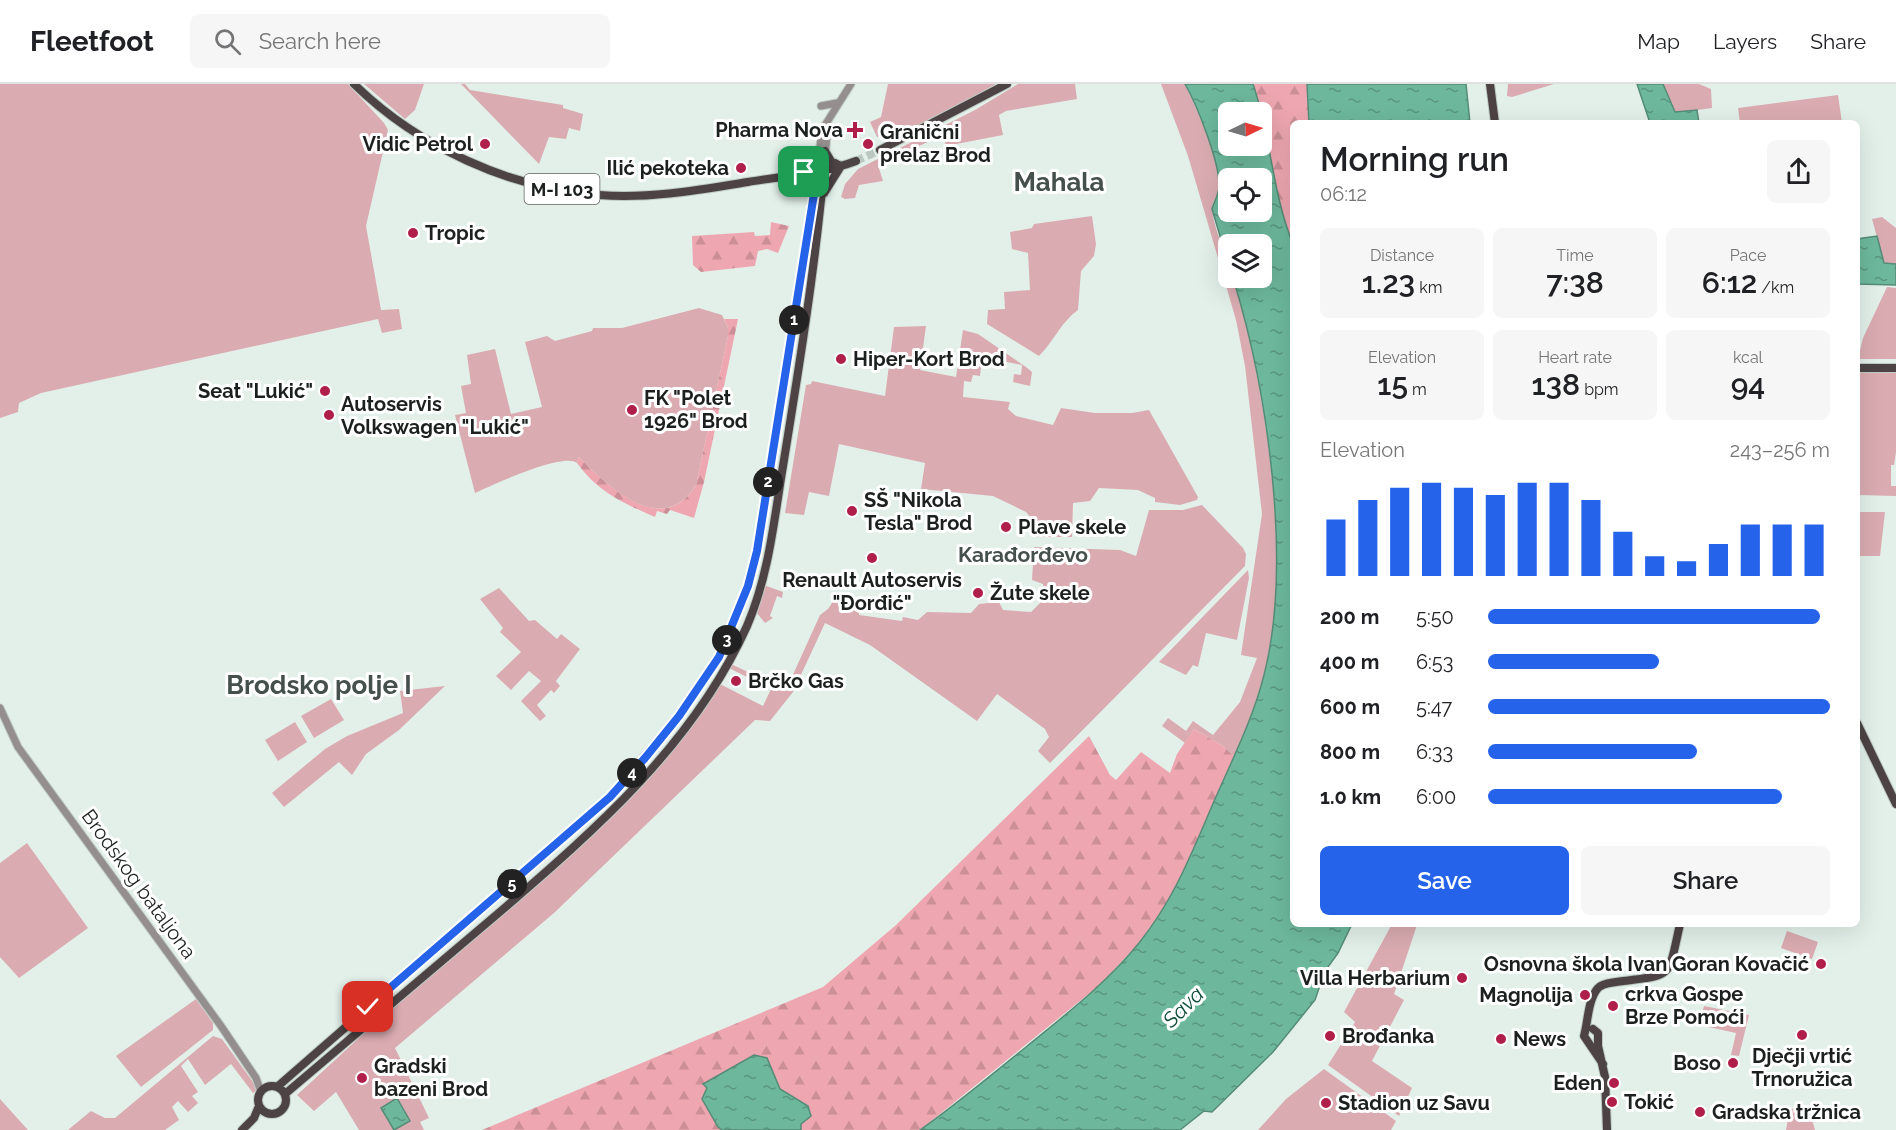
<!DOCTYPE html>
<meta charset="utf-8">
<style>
body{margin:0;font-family:Raleway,sans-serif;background:#f6f6f6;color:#202124;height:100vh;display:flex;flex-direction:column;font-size:22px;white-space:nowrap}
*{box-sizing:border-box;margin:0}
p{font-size:20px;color:#757577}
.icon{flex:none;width:33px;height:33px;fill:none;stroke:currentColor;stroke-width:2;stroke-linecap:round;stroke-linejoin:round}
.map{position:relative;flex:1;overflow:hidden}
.drawer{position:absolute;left:1290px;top:36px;width:570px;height:807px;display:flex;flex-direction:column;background:#fff;border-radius:9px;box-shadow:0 6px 24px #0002}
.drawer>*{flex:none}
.needle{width:39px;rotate:85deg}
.tools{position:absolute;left:1218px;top:18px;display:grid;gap:12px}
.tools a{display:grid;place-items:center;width:54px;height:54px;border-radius:9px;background:#fff;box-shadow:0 6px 24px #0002;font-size:30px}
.pin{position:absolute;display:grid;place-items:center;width:51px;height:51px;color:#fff;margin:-26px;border-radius:12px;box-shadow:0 3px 9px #0006}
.km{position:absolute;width:30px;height:30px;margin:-15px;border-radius:50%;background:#222;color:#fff;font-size:16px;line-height:30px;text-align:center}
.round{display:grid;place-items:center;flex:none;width:63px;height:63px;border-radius:9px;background:#f6f6f6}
.headline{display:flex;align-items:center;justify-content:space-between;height:102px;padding:0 30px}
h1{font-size:33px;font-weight:600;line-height:45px}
.metrics{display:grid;grid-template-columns:repeat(3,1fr);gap:9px;height:102px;padding:6px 30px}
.metrics div{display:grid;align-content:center;border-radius:9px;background:#f6f6f6;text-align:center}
.metrics b{font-size:30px;font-weight:600}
.metrics small{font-size:16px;font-weight:400}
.metrics p{font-size:16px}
.chart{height:168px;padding:12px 30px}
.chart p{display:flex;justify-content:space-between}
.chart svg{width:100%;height:108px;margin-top:6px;stroke:#2563eb;stroke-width:6}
.primary-button{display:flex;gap:12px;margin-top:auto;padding:12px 30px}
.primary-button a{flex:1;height:69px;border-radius:9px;background:#2563eb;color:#fff;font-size:24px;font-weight:600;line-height:69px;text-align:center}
.primary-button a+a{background:#f6f6f6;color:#202124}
ul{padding:0 30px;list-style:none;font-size:20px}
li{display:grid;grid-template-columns:96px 72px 1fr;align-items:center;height:45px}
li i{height:15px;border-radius:8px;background:#2563eb}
header{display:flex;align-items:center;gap:36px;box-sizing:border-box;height:84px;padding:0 30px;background:#fff;border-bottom:2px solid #e0e0e0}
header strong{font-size:28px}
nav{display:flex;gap:33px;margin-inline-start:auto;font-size:21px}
.search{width:420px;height:54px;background:#f6f6f6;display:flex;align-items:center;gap:15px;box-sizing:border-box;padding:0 21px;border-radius:9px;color:#757577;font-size:22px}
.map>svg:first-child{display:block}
.green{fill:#daacb1}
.forest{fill:url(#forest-firs)}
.water{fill:url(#water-ripples);stroke:#558b77;stroke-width:1.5;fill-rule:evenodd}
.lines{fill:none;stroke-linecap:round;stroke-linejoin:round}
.major-tunnel{stroke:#bbc7c1;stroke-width:8;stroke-dasharray:8 4;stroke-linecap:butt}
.minor-casing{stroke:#bfcbc5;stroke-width:9}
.major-casing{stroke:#bfcbc5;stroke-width:10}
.minor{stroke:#948e8f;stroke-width:7}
.major{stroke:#4d4344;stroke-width:8}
.route-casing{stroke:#fff;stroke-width:12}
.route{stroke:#2563eb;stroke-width:8}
.poi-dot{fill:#b01e4a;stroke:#fff;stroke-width:2}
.labels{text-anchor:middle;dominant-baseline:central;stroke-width:6;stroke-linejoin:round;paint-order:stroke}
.shield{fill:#fff;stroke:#606462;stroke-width:1.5}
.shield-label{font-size:18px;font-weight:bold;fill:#1c211f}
.poi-label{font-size:20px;font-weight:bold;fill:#1c211f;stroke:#fff;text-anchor:start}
.street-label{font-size:20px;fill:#1c211f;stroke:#fff}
.neighbourhood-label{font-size:21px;font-weight:bold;fill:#45504c;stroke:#fff}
.water-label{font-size:21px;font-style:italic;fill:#104e3c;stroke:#fff}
.district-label{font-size:26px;font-weight:bold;fill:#45504c;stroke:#fff}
</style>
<header>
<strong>Fleetfoot</strong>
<div class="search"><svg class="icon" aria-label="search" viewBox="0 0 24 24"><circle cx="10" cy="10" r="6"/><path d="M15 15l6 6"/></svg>Search here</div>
<nav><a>Map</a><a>Layers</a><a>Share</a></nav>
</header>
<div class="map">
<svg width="1896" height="1046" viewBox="0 0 1896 1046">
<defs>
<pattern id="forest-firs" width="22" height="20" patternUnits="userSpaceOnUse" patternTransform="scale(1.5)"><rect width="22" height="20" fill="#eea7b0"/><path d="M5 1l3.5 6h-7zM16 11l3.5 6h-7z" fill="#cc8f97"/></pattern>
<pattern id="water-ripples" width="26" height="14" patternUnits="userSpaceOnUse" patternTransform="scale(1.5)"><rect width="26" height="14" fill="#6db89d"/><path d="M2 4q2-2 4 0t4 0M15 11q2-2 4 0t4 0" fill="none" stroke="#59957f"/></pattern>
</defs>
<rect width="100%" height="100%" fill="#e3f0ea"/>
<path class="green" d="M0,0H348L384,39L388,46L366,142L381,226L399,225L402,245L382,249L378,235L41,309L19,319L18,328L0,334Z
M364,0H424L415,26L405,35Z
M461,0H465L470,6L563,21V24L583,30L580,47L569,44L566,55L549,53L539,80Z
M888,0H996L937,33L887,55L885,50L877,53L870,38L881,33Z
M1018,0H1075L1077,15L1006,27L999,31L1003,51L946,62L943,51L878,81L883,97L859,101L855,114L845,115L841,113L845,100L858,85L975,26Z
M1161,0H1185C1198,28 1217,69 1219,100C1220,110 1211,118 1212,126C1215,150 1228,170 1228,194H1233C1264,296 1286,444 1272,551C1266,593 1251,633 1235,673L1223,662L1194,645L1185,659L1162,642L1168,634L1186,647L1193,637L1213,651L1240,618L1257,574L1241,571L1262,430L1245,282L1236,236L1206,133L1188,72Z
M1508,0H1554L1512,13L1507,12Z
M1663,0H1699L1711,5L1712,24L1675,29Z
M1838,11L1842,39H1740L1738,24Z
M1092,132L1096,160L1094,172L1081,187L1078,226C1061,238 1054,257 1039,272L987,240L988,226L1005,225L1004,208L1030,206L1028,169L1012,165L1010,148L1032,144L1034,140Z
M1882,133L1896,144V180L1884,179L1872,135Z
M1887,203L1896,204V275H1858L1863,254Z
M699,224L722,231L728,244V252L696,401C662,455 608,403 579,373L577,379C564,368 492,401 475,409L455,331L466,329L461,302L471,300L467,271L495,265L511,330L542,323L525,258L547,252L555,257L592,247L593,244H622Z
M926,242L920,286L956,293L963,246L978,250L1026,283L1032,288L1030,302L1013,298L1014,290L1021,291L1022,281L982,273L980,292L973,291L971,298L964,297L963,313L1010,318L1008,325L1016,332L1053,341L1061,324L1095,329H1132L1149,326L1198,413L1197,416L1180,421L1155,418V414L1138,406L1099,404L1090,417L1073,419L1072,453H1034L1031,434L1026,428L993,412L921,405L925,379L839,360L829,412L809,408L804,431L785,429L806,301L811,300L812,297L885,312L894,243Z
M1857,289H1896V368L1894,381H1891V402H1896V412L1857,411Z
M1202,421L1243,464L1246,470L1245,482L1050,679L1038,667L1049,653L1045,645L997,610L977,637L870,561L825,539L793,608L770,637L755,636L554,829L395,964L429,1034L420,1038L424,1046H359L336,1008L314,1027L297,1011L386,929L622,723L654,688L720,600L763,622L771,605L729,584L731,580L786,606L820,531L828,525L836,513L859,519V531L902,537L903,533L918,536L927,528L971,529L979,520L999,518L1003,526L1031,528L1045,514L1043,500L1032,496L1034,463L1120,466L1136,472L1149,426H1183Z
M1857,428H1885L1880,472H1857Z
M1248,486L1249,494L1237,556L1206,549L1198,583L1193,581L1186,591L1159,578Z
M764,501L783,508L782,514L777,512L770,532L773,534L765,539L756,528Z
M499,504L529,537L535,536L557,555L561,550L580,565L556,597L560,602L554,609L551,606L537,621L546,632L540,637L521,617L541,597L529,587L511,606L496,592L521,568L500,548L503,544L480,515Z
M445,602L399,646L366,670L352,691L339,678L284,723L272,709L325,665L347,652L403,629L400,607Z
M331,615L344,636L314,654L301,632Z
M295,638L307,658L278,677L265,656Z
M27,759L88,844L19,894L0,873V779Z
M1392,840L1417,841L1394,910L1404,916L1372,977L1412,1004L1399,1032L1328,981L1355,938L1344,928Z
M1787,847L1818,858L1812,875L1781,864Z
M196,915L213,939V946L141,1003L116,972Z
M1704,922L1749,931L1739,972L1731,971L1736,949L1699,941Z
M213,952L222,955L258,1005L253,1009L231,980L205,1001L188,975L181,982L198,1008L192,1012L198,1019L188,1028L178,1017L172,1023L179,1036L165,1046H68L91,1027L105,1034H115Z
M1324,985L1396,1037L1391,1046H1258L1286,1015Z
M0,1015L28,1046H0Z
M1790,1024L1810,1028L1815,1046H1786Z"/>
<path class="forest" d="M1253,0H1307L1309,39H1293V160C1272,109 1271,52 1253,0Z
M771,138L789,142L778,169L767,165L758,167L755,182L701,188L693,181L692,152L754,148L755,152L770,151Z
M724,235H738L704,398L694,434L670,426L667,430L657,427L655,433C623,419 598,408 577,379L579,373C608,403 663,455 696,401L728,252V244Z
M1194,645L1223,662L1235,673L1185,790L1160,831L1137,861L1101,900L920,1046H482L823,903L896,841L1089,652L1110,691L1116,696L1141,668L1170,689L1177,670Z"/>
<path class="water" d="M1185,0H1253C1271,52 1272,109 1293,160V840H1352L1338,869L1325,887L1315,916L1273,968L1212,1028L1204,1027L1180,1046H920C957,1020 991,991 1026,963C1065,931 1107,899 1139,859C1178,810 1194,762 1219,706C1236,668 1254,631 1264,591C1293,478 1267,304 1233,194H1262V160H1228V179L1212,125C1214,117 1219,111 1219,102C1220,79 1197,21 1185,0ZM1228,28H1262V62H1228ZM1228,94H1262V128H1228Z
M1307,0H1466L1470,39H1309Z
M1637,0H1663L1675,28L1697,26L1699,39H1650Z
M1877,152L1884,179L1896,180V201L1857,200V155Z
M754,971L767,974L780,1005L808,1022L811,1032L801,1040V1046H722L718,1043L702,1015L707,1004L703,1000Z
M397,1014L410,1037L394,1046L381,1024Z"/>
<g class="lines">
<path class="major-tunnel" d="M856,77L880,66"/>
<g class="minor-casing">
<path id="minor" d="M821,22L837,19
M824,85L828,40
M817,86L822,46L851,0
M0,624L18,663L221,942L256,994L261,1008"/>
</g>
<g class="major-casing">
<path id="major" d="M354,0C417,62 510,105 599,111C649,115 699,106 748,98C783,92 822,90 856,77
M1490,0L1495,39
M880,66L1007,0
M825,67L831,77L841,82
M803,88L819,71
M824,109L841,82
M1857,284H1896
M1857,639L1896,720
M1593,945L1598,949V962L1605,993L1607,1046
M1603,980L1584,952C1588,938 1588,915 1598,904C1603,899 1610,899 1616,898C1674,890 1667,898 1680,840
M258 1016a14 14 0 1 1 28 0a14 14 0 1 1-28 0Z
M277,1003L610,713L679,632L719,573L748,502L757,467L817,86
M285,1010C357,949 429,888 501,827C596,745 694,660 747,542C769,491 774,436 783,382C799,284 815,185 824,85
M242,1046L254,1034L259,1022"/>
</g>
<use href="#minor" class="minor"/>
<use href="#major" class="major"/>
</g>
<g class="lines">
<g class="route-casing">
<path id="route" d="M368,923L610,713L645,674L679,632L719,573L748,502L757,467L814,110L806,95L796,90L804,88"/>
</g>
<use href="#route" class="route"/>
</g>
<g class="poi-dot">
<path d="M852 37h6v6h6v6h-6v6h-6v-6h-6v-6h6z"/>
<circle cx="485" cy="60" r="6"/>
<circle cx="868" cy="60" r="6"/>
<circle cx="741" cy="84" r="6"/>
<circle cx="413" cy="149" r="6"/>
<circle cx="841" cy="275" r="6"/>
<circle cx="325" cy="307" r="6"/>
<circle cx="632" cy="326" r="6"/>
<circle cx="329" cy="331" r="6"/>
<circle cx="852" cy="427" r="6"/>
<circle cx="1006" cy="443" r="6"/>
<circle cx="872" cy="474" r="6"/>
<circle cx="978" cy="509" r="6"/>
<circle cx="736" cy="597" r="6"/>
<circle cx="1821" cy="880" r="6"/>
<circle cx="1462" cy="894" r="6"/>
<circle cx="1585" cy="911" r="6"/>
<circle cx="1613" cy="922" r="6"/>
<circle cx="1802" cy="951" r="6"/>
<circle cx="1330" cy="952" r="6"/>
<circle cx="1501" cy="955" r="6"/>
<circle cx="1733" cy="979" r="6"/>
<circle cx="362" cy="994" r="6"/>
<circle cx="1614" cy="999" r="6"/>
<circle cx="1612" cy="1018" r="6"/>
<circle cx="1326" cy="1019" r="6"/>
<circle cx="1700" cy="1028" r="6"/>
</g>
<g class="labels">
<rect class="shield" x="524.5" y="90" width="75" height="30" rx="4.5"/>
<g class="shield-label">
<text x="562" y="105">M-I 103</text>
</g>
<g class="poi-label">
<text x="843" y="46" text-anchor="end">Pharma Nova</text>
<text x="880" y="48">Granični<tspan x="880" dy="23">prelaz Brod</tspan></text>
<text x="473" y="60" text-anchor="end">Vidic Petrol</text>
<text x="729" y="84" text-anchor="end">Ilić pekoteka</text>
<text x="425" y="149">Tropic</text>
<text x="853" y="275">Hiper-Kort Brod</text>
<text x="313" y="307" text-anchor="end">Seat "Lukić"</text>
<text x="644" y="314">FK "Polet<tspan x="644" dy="23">1926" Brod</tspan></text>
<text x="341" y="320">Autoservis<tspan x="341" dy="23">Volkswagen "Lukić"</tspan></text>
<text x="864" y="416">SŠ "Nikola<tspan x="864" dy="23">Tesla" Brod</tspan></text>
<text x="1018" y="443">Plave skele</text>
<text x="872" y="496" text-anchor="middle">Renault Autoservis<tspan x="872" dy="23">"Đorđić"</tspan></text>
<text x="990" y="509">Žute skele</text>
<text x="748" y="597">Brčko Gas</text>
<text x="1809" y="880" text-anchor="end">Osnovna škola Ivan Goran Kovačić</text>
<text x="1450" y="894" text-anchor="end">Villa Herbarium</text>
<text x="1625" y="910">crkva Gospe<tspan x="1625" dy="23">Brze Pomoći</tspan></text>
<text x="1573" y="911" text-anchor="end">Magnolija</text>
<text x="1342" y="952">Brođanka</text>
<text x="1513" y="955">News</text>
<text x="1802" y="972" text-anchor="middle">Dječji vrtić<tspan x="1802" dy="23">Trnoružica</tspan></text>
<text x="1721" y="979" text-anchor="end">Boso</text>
<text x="374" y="982">Gradski<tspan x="374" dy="23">bazeni Brod</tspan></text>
<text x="1602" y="999" text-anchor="end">Eden</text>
<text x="1624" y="1018">Tokić</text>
<text x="1338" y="1019">Stadion uz Savu</text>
<text x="1712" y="1028">Gradska tržnica</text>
</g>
<g class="street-label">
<text transform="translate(139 800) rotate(54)">Brodskog bataljona</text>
</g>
<g class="neighbourhood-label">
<text x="1023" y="470">Karađorđevo</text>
</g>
<g class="water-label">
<text transform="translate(1183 923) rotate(-45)">Sava</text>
</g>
<g class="district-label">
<text x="1059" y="98">Mahala</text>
<text x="319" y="601">Brodsko polje I</text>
</g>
</g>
</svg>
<div class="tools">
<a><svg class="needle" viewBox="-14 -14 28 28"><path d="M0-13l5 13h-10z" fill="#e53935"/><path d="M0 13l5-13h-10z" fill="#757577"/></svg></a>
<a><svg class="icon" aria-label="locate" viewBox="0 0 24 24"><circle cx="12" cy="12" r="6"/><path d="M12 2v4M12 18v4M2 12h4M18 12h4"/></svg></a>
<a><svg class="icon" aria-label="layers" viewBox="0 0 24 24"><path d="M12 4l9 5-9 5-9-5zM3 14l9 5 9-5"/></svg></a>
</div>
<div class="pin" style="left:804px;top:88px;background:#1e9e55"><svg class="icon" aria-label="arrive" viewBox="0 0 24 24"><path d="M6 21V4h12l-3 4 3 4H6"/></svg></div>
<div class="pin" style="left:368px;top:923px;background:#d93025"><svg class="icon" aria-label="check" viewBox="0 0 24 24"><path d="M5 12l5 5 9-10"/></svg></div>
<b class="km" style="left:794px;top:236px">1</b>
<b class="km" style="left:768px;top:398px">2</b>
<b class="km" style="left:727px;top:556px">3</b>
<b class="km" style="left:632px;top:689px">4</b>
<b class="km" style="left:512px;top:800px">5</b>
<section class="drawer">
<div class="headline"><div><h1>Morning run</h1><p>06:12</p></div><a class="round"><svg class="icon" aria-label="share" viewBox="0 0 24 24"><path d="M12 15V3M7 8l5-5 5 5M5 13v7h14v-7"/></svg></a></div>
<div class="metrics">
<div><p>Distance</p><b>1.23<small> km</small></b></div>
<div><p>Time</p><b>7:38</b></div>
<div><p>Pace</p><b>6:12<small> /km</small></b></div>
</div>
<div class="metrics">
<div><p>Elevation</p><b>15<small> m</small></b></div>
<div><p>Heart rate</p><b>138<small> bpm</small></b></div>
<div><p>kcal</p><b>94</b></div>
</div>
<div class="chart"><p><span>Elevation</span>243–256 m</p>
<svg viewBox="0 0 160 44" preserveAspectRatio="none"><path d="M5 44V21M15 44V13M25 44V8M35 44V6M45 44V8M55 44V11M65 44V6M75 44V6M85 44V13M95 44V26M105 44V36M115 44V38M125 44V31M135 44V23M145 44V23M155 44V23"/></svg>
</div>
<ul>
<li><b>200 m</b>5:50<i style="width:97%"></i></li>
<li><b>400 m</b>6:53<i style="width:50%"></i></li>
<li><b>600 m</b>5:47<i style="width:100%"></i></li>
<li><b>800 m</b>6:33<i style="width:61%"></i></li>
<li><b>1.0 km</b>6:00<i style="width:86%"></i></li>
</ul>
<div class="primary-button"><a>Save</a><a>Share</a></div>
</section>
</div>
